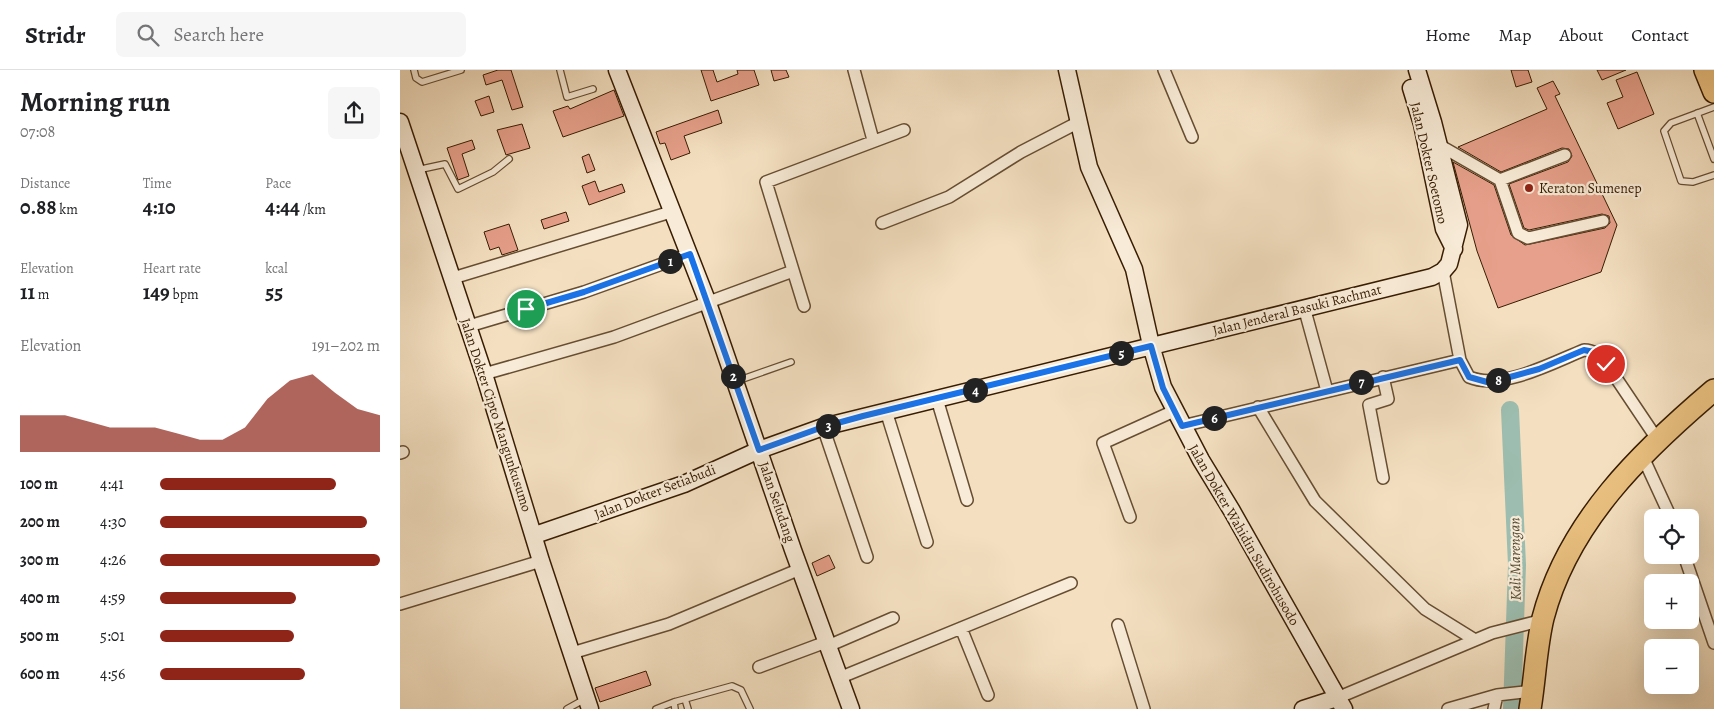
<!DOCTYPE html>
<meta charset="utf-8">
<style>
body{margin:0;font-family:Alegreya,serif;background:#f6f6f6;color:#202124;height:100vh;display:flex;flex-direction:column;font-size:19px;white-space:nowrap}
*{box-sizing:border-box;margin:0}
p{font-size:16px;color:#757577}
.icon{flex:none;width:28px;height:28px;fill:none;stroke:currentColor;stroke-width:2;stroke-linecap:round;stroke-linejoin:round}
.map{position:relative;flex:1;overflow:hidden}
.side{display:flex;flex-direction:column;background:#fff;width:400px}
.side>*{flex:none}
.controls{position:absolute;left:1244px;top:439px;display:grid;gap:10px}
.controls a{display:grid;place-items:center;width:55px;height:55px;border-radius:8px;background:#fff;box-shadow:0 5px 20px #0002;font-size:25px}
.pin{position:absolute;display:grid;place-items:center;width:42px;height:42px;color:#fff;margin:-21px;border:2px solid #fff;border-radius:50%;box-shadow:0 1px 5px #0007}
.km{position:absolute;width:25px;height:25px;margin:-12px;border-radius:50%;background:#222;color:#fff;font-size:14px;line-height:25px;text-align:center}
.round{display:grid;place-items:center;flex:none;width:52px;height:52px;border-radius:8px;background:#f6f6f6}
.headline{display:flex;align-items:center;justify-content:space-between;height:85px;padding:0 20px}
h1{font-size:28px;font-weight:700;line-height:38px}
.metrics{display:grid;grid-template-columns:repeat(3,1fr);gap:8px;height:85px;padding:5px 20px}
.metrics div{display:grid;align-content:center}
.metrics b{font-size:21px;font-weight:700}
.metrics small{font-size:14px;font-weight:400}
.metrics p{font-size:14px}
.chart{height:140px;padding:10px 20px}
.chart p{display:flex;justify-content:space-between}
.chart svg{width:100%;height:90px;margin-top:5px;fill:#8f2418;opacity:.7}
ul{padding:0 20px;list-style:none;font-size:16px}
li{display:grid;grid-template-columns:80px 60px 1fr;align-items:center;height:38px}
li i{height:12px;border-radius:6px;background:#8f2418}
header{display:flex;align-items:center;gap:30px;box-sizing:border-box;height:70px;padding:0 25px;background:#fff;border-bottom:1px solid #e0e0e0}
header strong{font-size:24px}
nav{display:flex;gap:28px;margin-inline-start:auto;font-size:18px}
.search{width:350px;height:45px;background:#f6f6f6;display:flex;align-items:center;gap:12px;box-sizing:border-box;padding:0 18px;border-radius:8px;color:#757577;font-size:19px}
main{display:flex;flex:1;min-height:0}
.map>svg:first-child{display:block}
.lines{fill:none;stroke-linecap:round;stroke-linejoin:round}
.river{stroke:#9cbdaf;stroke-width:18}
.building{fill:#e7a08b;stroke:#371c02}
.lane-casing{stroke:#664d32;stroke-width:8}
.street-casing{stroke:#664d32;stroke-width:14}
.secondary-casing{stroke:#371c02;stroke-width:19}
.highway-casing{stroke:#371c02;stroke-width:24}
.lane{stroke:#f8ebd7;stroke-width:5.5}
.street{stroke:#f8ebd7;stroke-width:11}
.secondary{stroke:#f8ebd7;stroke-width:16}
.highway{stroke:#eac080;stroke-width:21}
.route-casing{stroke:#fff;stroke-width:10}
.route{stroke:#1a73e8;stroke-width:6}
.poi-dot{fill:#8f2418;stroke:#f8ebd7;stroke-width:2}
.labels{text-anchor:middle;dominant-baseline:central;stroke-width:4.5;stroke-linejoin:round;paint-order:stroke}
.street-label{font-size:14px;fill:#371c02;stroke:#f8ebd7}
.poi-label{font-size:14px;fill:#371c02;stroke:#f8ebd7;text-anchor:start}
.water-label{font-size:15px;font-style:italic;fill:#554c36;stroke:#f8ebd7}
</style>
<header>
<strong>Stridr</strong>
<div class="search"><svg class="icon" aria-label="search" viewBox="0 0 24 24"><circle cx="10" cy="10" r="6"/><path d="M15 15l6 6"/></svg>Search here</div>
<nav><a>Home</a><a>Map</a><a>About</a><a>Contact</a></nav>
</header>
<main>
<section class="side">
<div class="headline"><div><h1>Morning run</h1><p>07:08</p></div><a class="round"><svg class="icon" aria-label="share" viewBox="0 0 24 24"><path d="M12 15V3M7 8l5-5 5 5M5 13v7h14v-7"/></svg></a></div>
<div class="metrics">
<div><p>Distance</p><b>0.88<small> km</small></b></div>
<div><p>Time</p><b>4:10</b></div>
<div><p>Pace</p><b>4:44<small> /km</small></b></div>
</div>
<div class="metrics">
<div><p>Elevation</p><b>11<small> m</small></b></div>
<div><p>Heart rate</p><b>149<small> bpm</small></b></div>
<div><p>kcal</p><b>55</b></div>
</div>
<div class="chart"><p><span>Elevation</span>191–202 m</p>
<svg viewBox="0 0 160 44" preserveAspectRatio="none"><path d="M0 44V26L10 26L20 26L30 29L40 32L50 32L60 32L70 35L80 38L90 38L100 32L110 18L120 9L130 6L140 15L150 23L160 26V44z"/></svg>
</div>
<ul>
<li><b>100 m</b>4:41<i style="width:80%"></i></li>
<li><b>200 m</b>4:30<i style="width:94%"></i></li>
<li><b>300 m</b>4:26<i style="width:100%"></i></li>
<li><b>400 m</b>4:59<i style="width:62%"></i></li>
<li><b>500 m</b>5:01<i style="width:61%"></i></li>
<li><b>600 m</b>4:56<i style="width:66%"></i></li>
</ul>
</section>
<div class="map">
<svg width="1314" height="639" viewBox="0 0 1314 639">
<rect width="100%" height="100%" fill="#f4e0c1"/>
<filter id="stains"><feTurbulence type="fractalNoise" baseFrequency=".004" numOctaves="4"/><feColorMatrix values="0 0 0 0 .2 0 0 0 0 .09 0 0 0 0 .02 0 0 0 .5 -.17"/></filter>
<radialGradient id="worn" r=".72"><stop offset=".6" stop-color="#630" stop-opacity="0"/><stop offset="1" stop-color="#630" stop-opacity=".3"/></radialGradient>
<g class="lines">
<path class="river" d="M1110,340L1117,495L1112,639"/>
</g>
<path class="building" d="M98,0H111L123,37L112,40L102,10L86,15L83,5Z
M301,0H313L317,12L338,4L337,0H354L359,15L311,31Z
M371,0H386L389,7L374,11Z
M1111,0H1128L1132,12L1116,17Z
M1197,0H1226L1202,10Z
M1237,2L1254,44L1218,59L1207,33L1223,27L1216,10Z
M1153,11L1160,24L1155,26L1217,155L1201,202L1098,238L1077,181L1053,92L1094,115L1111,165L1125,175L1205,158L1210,153L1209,146L1202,144L1129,160L1124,158L1109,114L1168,92L1172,86L1169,79L1162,78L1101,102L1058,77L1147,39L1137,18Z
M214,20L224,46L163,67L153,41L168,36L170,39Z
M89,26L94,42L81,46L75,31Z
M318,40L322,53L284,66L290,83L271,90L265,73L260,74L256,62Z
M122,54L130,78L106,85L97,60Z
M72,70L75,79L62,84L69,106L58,110L47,78Z
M189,84L195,100L187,103L182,87Z
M195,111L199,122L222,114L225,122L189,135L182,116Z
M166,142L169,151L144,159L141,150Z
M109,154L118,180L102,185L99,177L90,180L84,162Z
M429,485L435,498L417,506L412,493Z
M246,601L251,615L200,632L195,618Z"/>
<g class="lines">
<g class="lane-casing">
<path id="lane" d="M14,0L16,8L22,12L61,0
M160,0L167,27L193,19
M1314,37L1271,53L1264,61L1281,111L1293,112L1314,105
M1297,43L1314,89
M17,100L45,94L58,119L93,102L109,89
M337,311L391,292
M167,639L185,629
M256,639L274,632
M275,639L274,632L285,629
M288,639L285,629L332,616L341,620L350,639"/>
</g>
<g class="street-casing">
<path id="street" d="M454,0L473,70
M764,0L792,67
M1039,75L1100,110L1165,85
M1100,110L1118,163L1128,168L1203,151
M482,153L549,127L621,82L677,53
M1043,201L1060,290L1069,307C1101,321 1154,292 1184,280C1194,280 1200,286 1206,293L1257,369
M53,208L274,141
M404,236L366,112L504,60
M904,237L927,321
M69,256L184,222L290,184
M84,304L214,267L393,201
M537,329L567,430
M858,337L915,431L1025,539L1075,570
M486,341L527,472
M782,356L1060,290
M423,357L467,487
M0,383L3,382
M1242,385L1271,448
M983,408L969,335L988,329L983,307
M730,447L703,373L774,341
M1284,485L1314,573
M0,534L141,491
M718,555L744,639
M561,558L588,625
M428,576L493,548
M172,583L269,554L400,499
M359,597L426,572
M439,608L671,513
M937,628L1092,563L1143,550
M1048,639L1097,625L1133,621
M1094,639L1097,625"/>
</g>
<g class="secondary-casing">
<path id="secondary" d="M217,0L308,233L393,480L451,639
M667,0L689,97L734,199L751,275L763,317L801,390L832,441L944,639
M1011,18L1022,54L1044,159L1054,179
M0,52L84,304L141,491L190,639
M135,465L284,414L359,380L423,357L1032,207L1043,201L1049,194L1059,155L1033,52L1017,0
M903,639L937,628"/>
</g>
<g class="highway-casing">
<path id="highway" d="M1305,0L1314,22
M1130,639C1135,609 1136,577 1143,548C1168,452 1241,382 1314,320"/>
</g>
<use href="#lane" class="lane"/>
<use href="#street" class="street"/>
<use href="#secondary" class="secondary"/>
<use href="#highway" class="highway"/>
</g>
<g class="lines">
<g class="route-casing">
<path id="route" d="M126,239L184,222L290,184L359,380L423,357L463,346L751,276L763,318L782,356L1060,290L1069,307L1087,312L1099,310L1139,299L1184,280L1194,282L1206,294"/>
</g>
<use href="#route" class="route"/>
</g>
<circle class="poi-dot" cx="1129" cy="118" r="5"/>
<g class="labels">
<g class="street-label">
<text transform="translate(1029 93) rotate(77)">Jalan Dokter Soetomo</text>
<text transform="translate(897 240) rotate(-14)">Jalan Jenderal Basuki Rachmat</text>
<text transform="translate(96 345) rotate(72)">Jalan Dokter Cipto Mangunkusumo</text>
<text transform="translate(255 422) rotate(-21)">Jalan Dokter Setiabudi</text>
<text transform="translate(377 432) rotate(71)">Jalan Seludang</text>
<text transform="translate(844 465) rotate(60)">Jalan Dokter Wahidin Sudirohusodo</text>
</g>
<g class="poi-label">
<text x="1139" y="118">Keraton Sumenep</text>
</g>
<g class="water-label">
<text transform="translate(1115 489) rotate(-91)">Kali Marengan</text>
</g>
</g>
<rect width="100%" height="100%" filter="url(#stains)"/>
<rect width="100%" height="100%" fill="url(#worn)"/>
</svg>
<div class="controls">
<a><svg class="icon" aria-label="locate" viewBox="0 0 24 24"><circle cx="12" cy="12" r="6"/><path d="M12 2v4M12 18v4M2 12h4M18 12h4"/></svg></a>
<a>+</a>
<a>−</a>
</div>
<div class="pin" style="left:126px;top:239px;background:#1e9e55"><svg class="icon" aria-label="arrive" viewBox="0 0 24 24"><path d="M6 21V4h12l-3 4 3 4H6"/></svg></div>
<div class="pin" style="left:1206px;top:294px;background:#d93025"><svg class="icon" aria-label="check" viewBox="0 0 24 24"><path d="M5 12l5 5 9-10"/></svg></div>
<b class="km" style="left:270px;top:191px">1</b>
<b class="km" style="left:333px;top:306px">2</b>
<b class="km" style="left:428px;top:356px">3</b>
<b class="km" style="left:575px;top:320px">4</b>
<b class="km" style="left:721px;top:283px">5</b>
<b class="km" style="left:814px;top:348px">6</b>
<b class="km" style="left:961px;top:312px">7</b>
<b class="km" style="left:1098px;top:310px">8</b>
</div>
</main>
